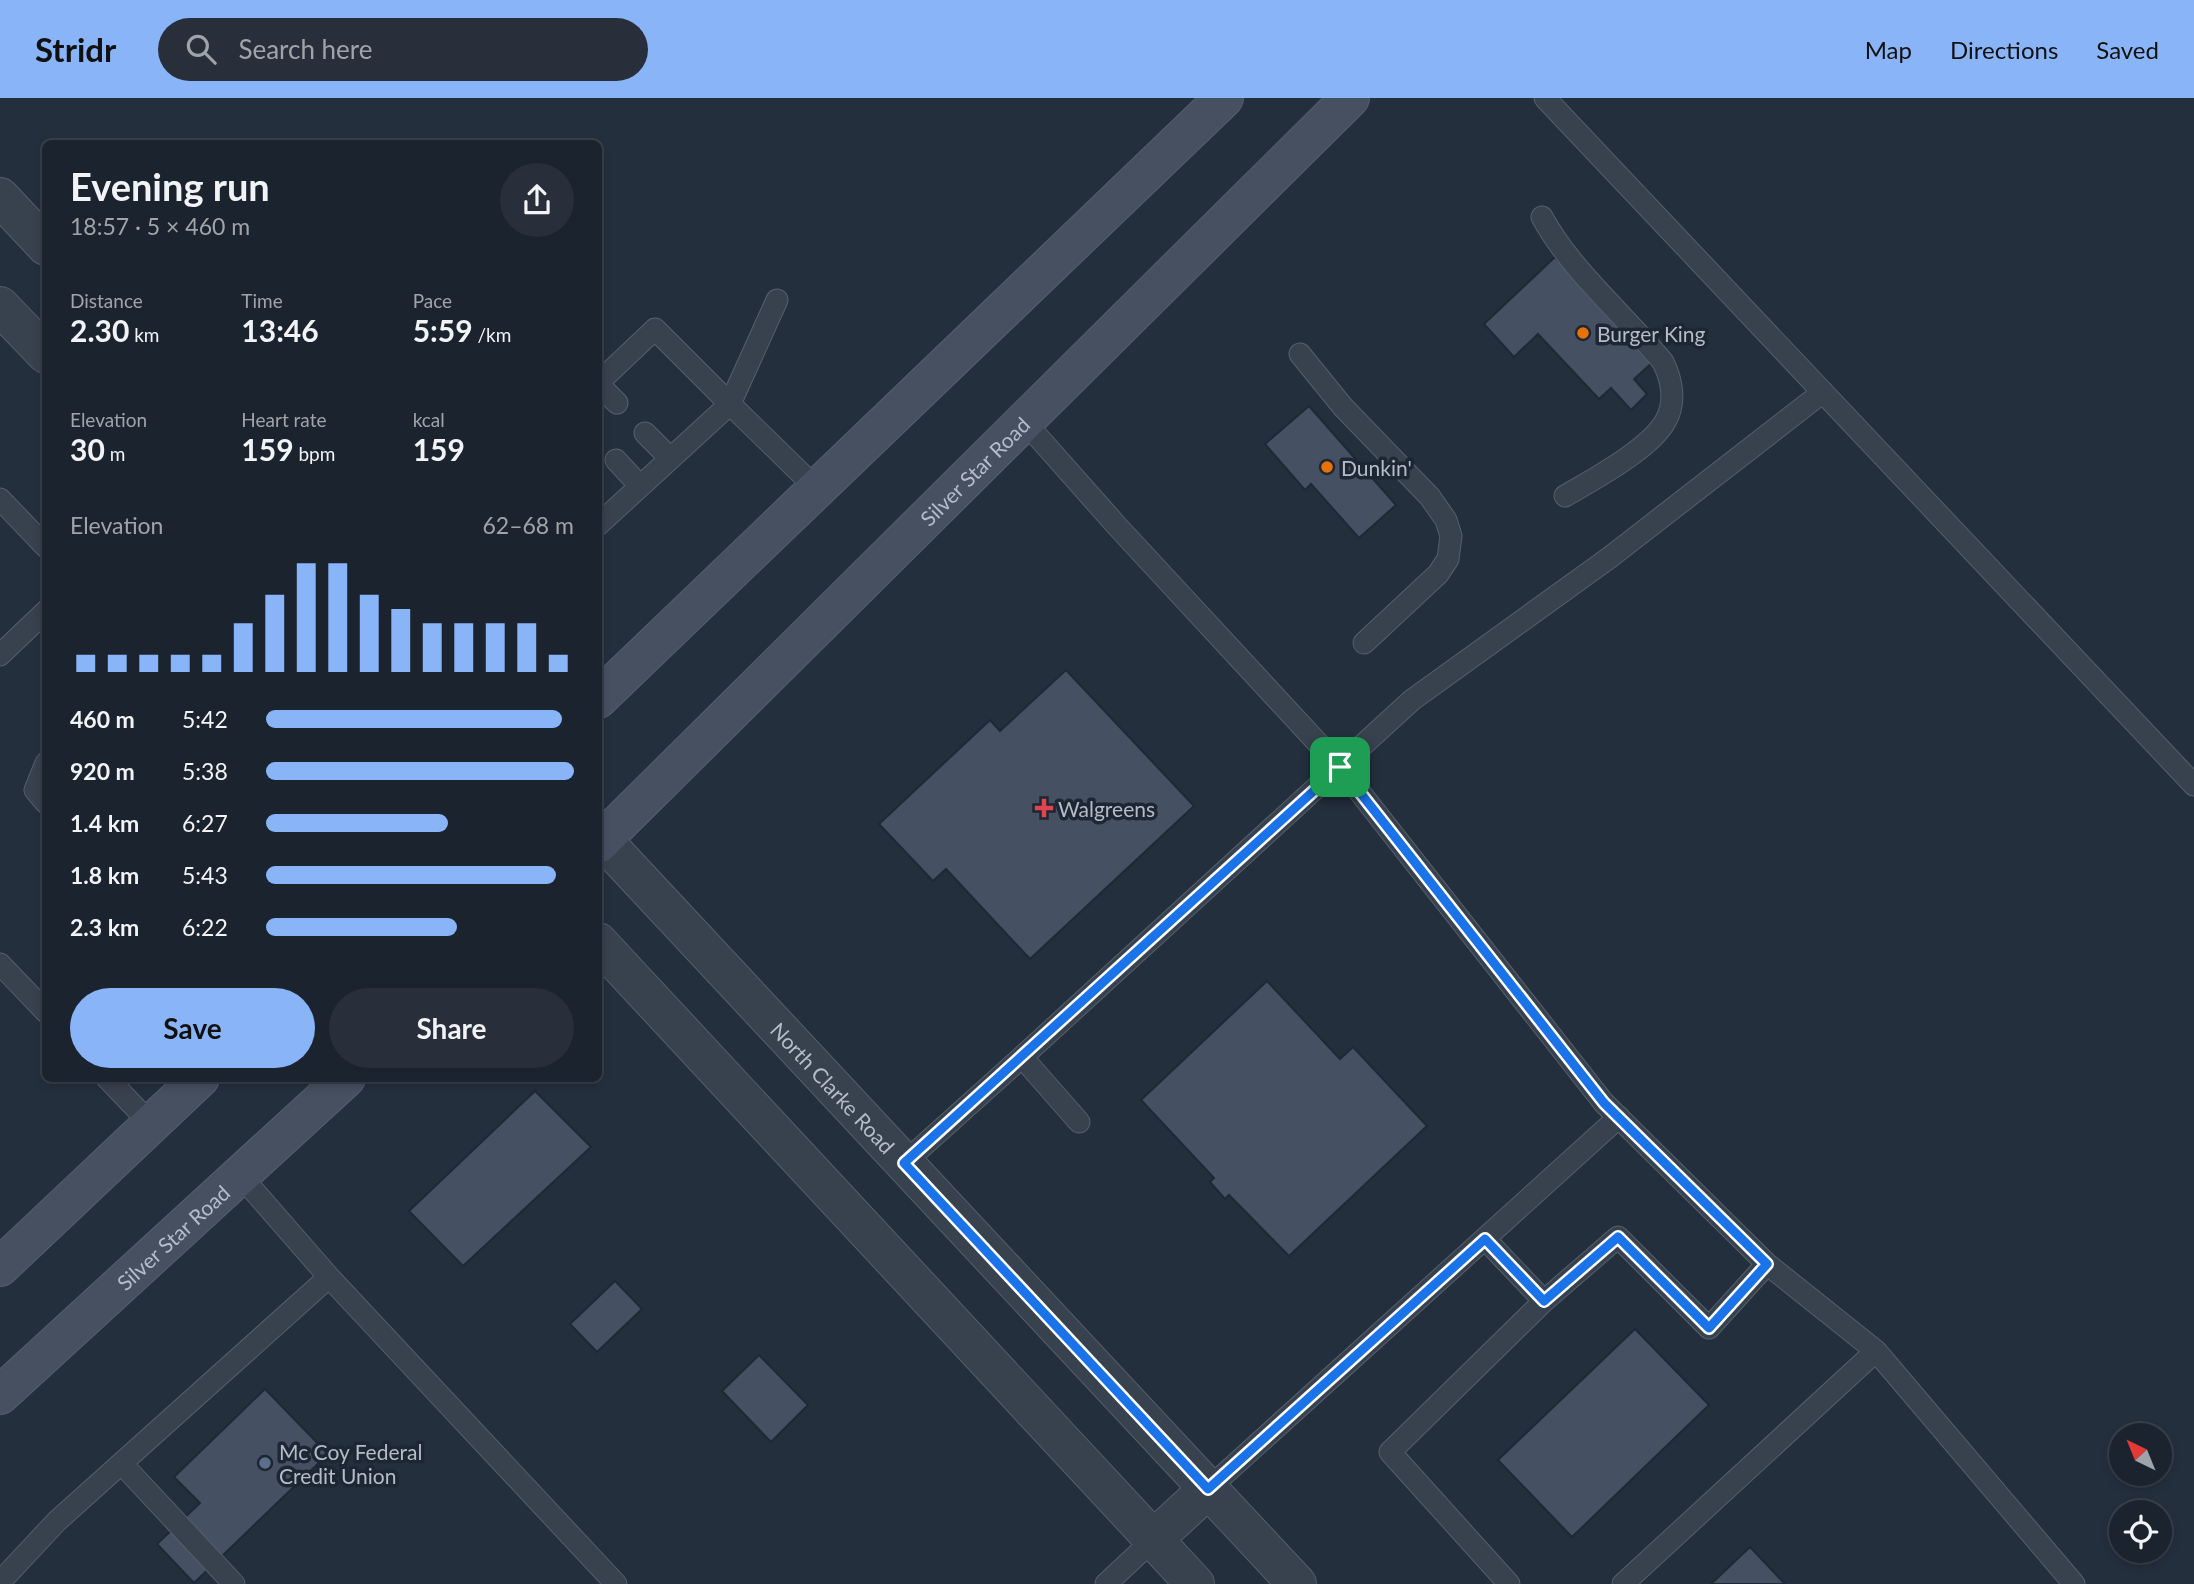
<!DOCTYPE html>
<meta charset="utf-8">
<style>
body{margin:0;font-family:Lato,sans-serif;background:#282f3a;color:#f1f3f6;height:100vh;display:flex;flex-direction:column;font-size:26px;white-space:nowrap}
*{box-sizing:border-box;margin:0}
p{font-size:23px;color:#a0a4aa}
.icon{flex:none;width:38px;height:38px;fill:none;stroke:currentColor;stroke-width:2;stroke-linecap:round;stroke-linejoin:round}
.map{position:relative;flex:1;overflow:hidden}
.drawer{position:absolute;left:42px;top:42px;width:560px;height:942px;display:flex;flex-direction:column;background:#1b232e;border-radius:10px;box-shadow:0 4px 10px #0003,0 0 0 2px #39404a}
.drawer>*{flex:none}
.needle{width:46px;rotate:317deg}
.fabs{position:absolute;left:2109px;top:1325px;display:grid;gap:14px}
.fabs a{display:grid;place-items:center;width:63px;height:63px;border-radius:50%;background:#1b232e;box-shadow:0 4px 10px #0003,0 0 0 2px #39404a;font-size:35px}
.pin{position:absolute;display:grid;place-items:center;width:60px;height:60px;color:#fff;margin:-30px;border-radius:14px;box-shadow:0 4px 10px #0006}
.round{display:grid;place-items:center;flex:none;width:74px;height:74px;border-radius:37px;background:#282f3a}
.headline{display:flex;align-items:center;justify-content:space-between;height:119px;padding:0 28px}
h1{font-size:38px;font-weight:700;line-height:52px}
.metrics{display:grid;grid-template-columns:repeat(3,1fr);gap:10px;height:119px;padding:7px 28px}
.metrics div{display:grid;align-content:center}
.metrics b{font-size:30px;font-weight:700}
.metrics small{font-size:19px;font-weight:400}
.metrics p{font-size:19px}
.chart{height:196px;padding:14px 28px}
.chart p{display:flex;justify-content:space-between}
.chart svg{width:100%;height:126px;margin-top:7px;stroke:#8ab4f8;stroke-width:6}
.primary-button{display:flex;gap:14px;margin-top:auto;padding:14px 28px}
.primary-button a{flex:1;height:80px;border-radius:42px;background:#8ab4f8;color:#111;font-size:28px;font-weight:700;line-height:80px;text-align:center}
.primary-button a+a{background:#282f3a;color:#f1f3f6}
ul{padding:0 28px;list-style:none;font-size:23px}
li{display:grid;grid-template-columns:112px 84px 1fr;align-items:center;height:52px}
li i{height:18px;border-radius:9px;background:#8ab4f8}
header{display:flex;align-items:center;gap:42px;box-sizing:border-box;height:98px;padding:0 35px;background:#8ab4f8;color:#111}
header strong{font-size:33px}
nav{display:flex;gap:38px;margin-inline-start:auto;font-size:24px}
.search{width:490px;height:63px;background:#282f3a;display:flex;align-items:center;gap:18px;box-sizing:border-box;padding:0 24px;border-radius:38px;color:#a0a4aa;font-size:26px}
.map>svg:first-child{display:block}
.building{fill:#455162;stroke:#1f2835;stroke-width:2}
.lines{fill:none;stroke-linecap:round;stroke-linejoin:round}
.service-casing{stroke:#565f6c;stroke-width:23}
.tertiary-casing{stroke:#565f6c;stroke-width:40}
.secondary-casing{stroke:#565f6c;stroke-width:40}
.service{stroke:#38414e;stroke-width:21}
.tertiary{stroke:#38414e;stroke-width:38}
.secondary{stroke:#465061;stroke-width:38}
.route-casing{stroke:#fff;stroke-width:14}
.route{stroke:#1a73e8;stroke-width:9}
.food-dot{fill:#e8710a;stroke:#1d2633;stroke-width:2.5}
.health-dot{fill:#e0444e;stroke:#1d2633;stroke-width:2.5}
.service-dot{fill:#5c6f8a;stroke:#1d2633;stroke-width:2.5}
.labels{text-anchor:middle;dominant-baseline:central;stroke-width:7;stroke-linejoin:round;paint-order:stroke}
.poi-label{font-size:21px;fill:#b4bcc9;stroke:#1d2633;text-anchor:start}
.street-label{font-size:21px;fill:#b4bcc9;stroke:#1d2633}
</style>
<header>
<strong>Stridr</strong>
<div class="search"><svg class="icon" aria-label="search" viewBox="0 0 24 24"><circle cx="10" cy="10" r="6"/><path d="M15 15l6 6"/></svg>Search here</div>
<nav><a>Map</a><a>Directions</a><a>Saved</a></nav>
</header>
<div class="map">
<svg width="2194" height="1486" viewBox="0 0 2194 1486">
<rect width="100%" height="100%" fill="#242f3e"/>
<path class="building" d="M1555,159L1654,263L1634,281L1647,296L1631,312L1611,290L1599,301L1538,236L1514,259L1484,226Z
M1309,308L1396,407L1359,440L1311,386L1305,392L1265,346Z
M1066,572L1194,708L1030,861L946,771L933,783L879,726L990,622L1000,633Z
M1267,883L1340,961L1353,949L1427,1028L1289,1158L1229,1097L1225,1101L1210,1084L1214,1080L1141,1002Z
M535,993L591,1049L463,1168L409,1113Z
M615,1183L642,1211L597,1254L570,1226Z
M1635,1231L1709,1307L1572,1439L1498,1362Z
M759,1257L808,1307L771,1344L722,1293Z
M265,1291L328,1356L194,1485L157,1446L200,1405L174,1379Z
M1750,1449L1785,1486H1711Z"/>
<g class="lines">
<g class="service-casing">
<path id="service" d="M1545,0L2194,687
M1542,119C1572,174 1624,216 1663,264C1672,282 1676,304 1666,322C1652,350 1592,382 1565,398
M1300,256L1343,309L1430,399L1446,422L1451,438L1448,461L1438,476L1364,545
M598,285L655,231L730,306L777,202
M598,286L617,305
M1024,323L1117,428L1340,669L1604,1005L1767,1166L1876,1253L1623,1486
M645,335L670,360
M616,362L640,388
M0,401L46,449
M598,427L730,306L817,391
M0,557L46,513
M46,665L35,692L46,705
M0,866L46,914
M1022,959L1412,602L1609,460L1823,294
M107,980L151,1026
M904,1065L1022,959L1079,1024
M240,1077L329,1179L616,1486
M1485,1141L1544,1203L1390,1354L1509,1486
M1544,1203L1618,1139L1709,1230L1767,1166
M1876,1253L2074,1486
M122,1366L234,1486
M1208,1391L1619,1019
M0,1484L57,1423L329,1179
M1106,1486L1154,1441"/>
</g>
<g class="tertiary-casing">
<g id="tertiary">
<path d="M0,99L46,148"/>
<path d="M0,208L46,256"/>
<path id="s1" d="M598,737L1297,1486"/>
<path d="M598,844L1195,1486"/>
<path d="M1154,1441L1208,1391"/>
</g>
</g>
<g class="secondary-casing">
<g id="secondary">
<path d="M598,601L1224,0"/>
<path id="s2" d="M598,746L1350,0"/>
<path d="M0,1169L200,980"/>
<path id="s3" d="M0,1297L346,980"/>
</g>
</g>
<use href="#service" class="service"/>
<use href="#tertiary" class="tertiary"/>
<use href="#secondary" class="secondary"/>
</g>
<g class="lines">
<g class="route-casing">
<path id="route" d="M1340,669L1604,1005L1767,1166L1709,1230L1618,1139L1544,1203L1485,1141L1208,1391L904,1065Z"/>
</g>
<use href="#route" class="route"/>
</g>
<g class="food-dot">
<circle cx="1583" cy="235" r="7"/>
<circle cx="1327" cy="369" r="7"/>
</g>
<path class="health-dot" d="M1040.5 699.5h7v7h7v7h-7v7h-7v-7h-7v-7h7z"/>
<circle class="service-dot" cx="265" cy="1365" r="7"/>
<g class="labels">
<g class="poi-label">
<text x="1597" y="235">Burger King</text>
<text x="1341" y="369">Dunkin'</text>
<text x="1058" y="710">Walgreens</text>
<text x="279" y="1353">Mc Coy Federal<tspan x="279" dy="24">Credit Union</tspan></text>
</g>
<g class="street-label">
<text stroke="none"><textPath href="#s2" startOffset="530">Silver Star Road</textPath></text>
<text stroke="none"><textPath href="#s1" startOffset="345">North Clarke Road</textPath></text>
<text stroke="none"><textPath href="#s3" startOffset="234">Silver Star Road</textPath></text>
</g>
</g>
</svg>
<div class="fabs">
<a><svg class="needle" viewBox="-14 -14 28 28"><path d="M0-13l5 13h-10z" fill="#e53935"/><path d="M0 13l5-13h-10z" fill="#a0a4aa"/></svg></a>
<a><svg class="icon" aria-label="locate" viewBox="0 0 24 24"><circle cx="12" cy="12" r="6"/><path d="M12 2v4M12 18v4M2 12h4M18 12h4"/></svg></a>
</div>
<div class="pin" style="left:1340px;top:669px;background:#1e9e55"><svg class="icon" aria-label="arrive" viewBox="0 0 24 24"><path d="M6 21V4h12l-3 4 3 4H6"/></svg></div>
<section class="drawer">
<div class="headline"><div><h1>Evening run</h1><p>18:57 · 5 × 460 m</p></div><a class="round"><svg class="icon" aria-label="share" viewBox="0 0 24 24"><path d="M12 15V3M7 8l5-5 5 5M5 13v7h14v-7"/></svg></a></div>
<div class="metrics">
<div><p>Distance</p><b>2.30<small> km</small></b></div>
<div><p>Time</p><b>13:46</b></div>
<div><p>Pace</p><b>5:59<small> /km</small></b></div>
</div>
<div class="metrics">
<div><p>Elevation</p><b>30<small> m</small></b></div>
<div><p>Heart rate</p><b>159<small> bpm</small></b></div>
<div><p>kcal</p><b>159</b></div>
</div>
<div class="chart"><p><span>Elevation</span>62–68 m</p>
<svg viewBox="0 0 160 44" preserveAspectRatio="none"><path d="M5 44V38M15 44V38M25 44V38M35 44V38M45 44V38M55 44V27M65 44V17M75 44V6M85 44V6M95 44V17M105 44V22M115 44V27M125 44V27M135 44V27M145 44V27M155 44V38"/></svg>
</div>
<ul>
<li><b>460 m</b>5:42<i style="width:96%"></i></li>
<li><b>920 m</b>5:38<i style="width:100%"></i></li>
<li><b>1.4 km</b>6:27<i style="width:59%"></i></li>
<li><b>1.8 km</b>5:43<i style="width:94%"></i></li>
<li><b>2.3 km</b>6:22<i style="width:62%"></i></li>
</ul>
<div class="primary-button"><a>Save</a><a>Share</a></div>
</section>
</div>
